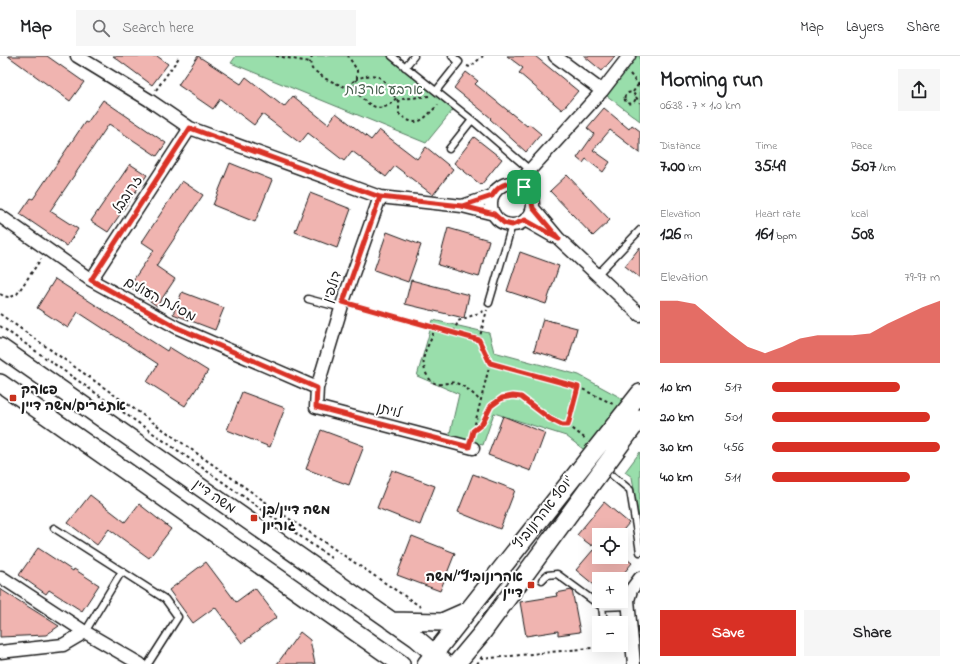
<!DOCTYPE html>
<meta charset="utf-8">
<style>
body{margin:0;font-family:"Indie Flower","Playpen Sans Hebrew",sans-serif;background:#f6f6f6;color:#202124;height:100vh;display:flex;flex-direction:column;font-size:15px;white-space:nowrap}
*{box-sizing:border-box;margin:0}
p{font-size:13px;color:#757577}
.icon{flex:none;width:22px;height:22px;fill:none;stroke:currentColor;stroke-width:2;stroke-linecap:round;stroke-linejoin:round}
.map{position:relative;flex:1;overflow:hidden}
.drawer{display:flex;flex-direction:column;background:#fff;width:320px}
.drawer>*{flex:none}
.controls{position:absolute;left:592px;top:472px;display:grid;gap:8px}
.controls a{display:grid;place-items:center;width:36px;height:36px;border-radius:0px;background:#fff;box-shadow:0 4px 16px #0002;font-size:20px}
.pin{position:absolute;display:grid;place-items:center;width:34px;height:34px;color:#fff;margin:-17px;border-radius:8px;box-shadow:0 2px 6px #0006}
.round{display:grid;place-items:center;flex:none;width:42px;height:42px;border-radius:0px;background:#f6f6f6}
.headline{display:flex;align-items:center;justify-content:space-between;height:68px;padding:0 20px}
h1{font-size:22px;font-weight:700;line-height:30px}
.figures{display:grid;grid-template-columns:repeat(3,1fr);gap:6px;height:68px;padding:4px 20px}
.figures div{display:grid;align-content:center}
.figures b{font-size:17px;font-weight:700}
.figures small{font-size:11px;font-weight:400}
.figures p{font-size:11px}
.chart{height:112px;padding:8px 20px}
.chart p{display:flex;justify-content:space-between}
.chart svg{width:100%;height:72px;margin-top:4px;fill:#d93025;opacity:.7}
.primary-button{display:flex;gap:8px;margin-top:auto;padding:8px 20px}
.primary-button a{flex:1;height:46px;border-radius:0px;background:#d93025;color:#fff;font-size:16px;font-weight:700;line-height:46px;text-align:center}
.primary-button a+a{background:#f6f6f6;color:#202124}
ul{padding:0 20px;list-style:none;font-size:13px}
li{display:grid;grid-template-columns:64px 48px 1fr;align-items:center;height:30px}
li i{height:10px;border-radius:5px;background:#d93025}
header{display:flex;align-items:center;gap:24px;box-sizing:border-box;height:56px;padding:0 20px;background:#fff;border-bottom:1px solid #e0e0e0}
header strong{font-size:19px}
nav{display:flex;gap:22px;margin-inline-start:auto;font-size:14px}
.search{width:280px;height:36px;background:#f6f6f6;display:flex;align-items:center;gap:10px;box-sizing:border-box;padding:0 14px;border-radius:0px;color:#757577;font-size:15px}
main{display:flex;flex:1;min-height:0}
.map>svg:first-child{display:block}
.green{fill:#99deab;stroke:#5a7d64}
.building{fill:#f0b4b0;stroke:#1c1c1c}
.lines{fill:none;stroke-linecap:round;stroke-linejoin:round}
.lane-casing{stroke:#1c1c1c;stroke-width:9}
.street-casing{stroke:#1c1c1c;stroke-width:15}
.secondary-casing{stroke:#1c1c1c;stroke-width:20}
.path{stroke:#1c1c1c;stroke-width:2;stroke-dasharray:3 3;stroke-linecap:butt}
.lane{stroke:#fff;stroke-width:6}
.street{stroke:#fff;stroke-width:12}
.secondary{stroke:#fff;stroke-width:17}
.route-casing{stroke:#fff;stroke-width:8}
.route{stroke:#d93025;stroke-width:5}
.poi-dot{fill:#c8321e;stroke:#fff;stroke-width:1.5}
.labels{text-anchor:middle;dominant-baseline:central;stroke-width:4;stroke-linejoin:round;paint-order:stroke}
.park-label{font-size:14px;fill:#48604e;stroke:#fff}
.street-label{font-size:14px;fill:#1c1c1c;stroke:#fff}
.poi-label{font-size:14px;font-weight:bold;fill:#1c1c1c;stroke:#fff;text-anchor:start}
</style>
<header>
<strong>Map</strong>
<div class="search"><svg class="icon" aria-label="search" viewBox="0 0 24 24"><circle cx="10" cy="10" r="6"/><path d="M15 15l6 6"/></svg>Search here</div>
<nav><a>Map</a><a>Layers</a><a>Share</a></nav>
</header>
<main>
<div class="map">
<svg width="640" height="608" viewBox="0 0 640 608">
<rect width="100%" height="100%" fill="#fff"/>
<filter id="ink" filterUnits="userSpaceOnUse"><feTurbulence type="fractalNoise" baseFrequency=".025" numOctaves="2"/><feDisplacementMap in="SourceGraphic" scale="8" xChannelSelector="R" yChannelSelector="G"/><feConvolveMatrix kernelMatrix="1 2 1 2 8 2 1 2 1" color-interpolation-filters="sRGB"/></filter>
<g filter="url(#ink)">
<path class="green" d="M236,0H395L457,49L426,87L231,7Z
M637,0H640V65L606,39Z
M433,264L489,277L494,296L579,319L627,345L587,396L566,380L494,357L483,389L449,381L459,338L417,320Z
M640,396V469L632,421L625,416Z"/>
<path class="building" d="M8,0H47L84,26L70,45Z
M113,0H157L168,8L152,29Z
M198,0L241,28L246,21L284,51L293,40L328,68L336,57L371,84L379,74L417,103L426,91L453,113L433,139L395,110L386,121L352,95L344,105L308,77L300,87L262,58L254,69L220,43L213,53L178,29Z
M507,0H535L578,35L562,54L519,17L523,12Z
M584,0H615L602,15Z
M466,16L478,25L475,28L527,70L529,68L541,78L526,96L490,63L491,62L454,32Z
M103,44L166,87L157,100L109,68L50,155L78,173L67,190L20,158L31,142L33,143L85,66L87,67Z
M604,52L629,73L632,69L640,75V97L610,74L593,94L610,106L603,116L586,103L583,107L577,102L594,78L587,72Z
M474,81L502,103L481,129L454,107Z
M230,107L272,124L255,166L213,149Z
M130,108L147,119L108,176L91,165Z
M567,119L610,164L593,180L550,135Z
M182,125L203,139L156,210L175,223L157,250L129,230L154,194L142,186Z
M310,137L351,153L337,192L295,176Z
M448,172L489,184L479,221L438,209Z
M387,176L421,189L408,226L374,214Z
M640,191V222L625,210Z
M520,196L559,210L546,248L507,235Z
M55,223L167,295L169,291L208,315L185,350L147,326L158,308L78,256L68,272L37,252Z
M411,224L469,239L464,262L405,248Z
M182,236L224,252L215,274L173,258Z
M543,263L577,272L568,305L534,295Z
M242,336L285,352L270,391L227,374Z
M503,360L545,377L531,415L488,399Z
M321,374L364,390L349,429L306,413Z
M392,414L435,430L420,469L377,452Z
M473,418L515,434L500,473L458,456Z
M90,439L125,466L139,448L171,473L149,502L109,473L97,489L68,467Z
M604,446L629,467L619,479H598L599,481L592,490L577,479Z
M412,480L455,497L440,535L397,519Z
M38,492L73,515L74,513L99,529L82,555L49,534L46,538L19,519Z
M593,494L599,498V501H602L608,506L613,501H624L632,507L619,523H599V533L576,514Z
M206,506L236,546L255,532L277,561L242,587L215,551L193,567L169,534Z
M0,533L59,570L46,579L0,581Z
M572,534L580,576L558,579V575L526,580L520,546L557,540L556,537Z
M300,576L310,584L315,608H277Z"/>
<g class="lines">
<g class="lane-casing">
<path id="lane" d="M392,0L472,64L530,114
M405,11L414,0
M436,35L459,6L452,0
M449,93L472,64
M597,219L640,174
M308,243L342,252
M489,247L512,169
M613,420L630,434L640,496
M54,472L165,543L178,561L148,608
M542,524L547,519L557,518L602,551L629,550
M602,551L604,567
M85,576L122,515"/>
</g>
<g class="street-casing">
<path id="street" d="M77,0L149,44L190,72L380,141L462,150L494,158
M555,0L602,35
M491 148a21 21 0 1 1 42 0a21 21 0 1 1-42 0Z
M524,131L526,119L530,114L602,35L629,0
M380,141L343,246L317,332L316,351L473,392
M462,150L492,140
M533,152L559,183L640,259
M0,160L91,224L178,272L317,332
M525,164L553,180
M91,224L190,72
M1,521L85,576
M0,596L63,589L85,576L140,608
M634,608L628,544L631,534L640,522"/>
</g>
<g class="secondary-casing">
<path id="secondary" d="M0,291L416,582L446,608
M0,327L401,608
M391,565L442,566L467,555
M426,608L640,337
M456,608L482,577L640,362"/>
</g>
<path class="path" d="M276,0L310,6
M312,0L310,6L312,13L326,23L345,31L357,23V14L348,0
M467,10L470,11L483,0
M630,18L640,30
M156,34L180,0
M633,36L640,26
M624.5 42a5.5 5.5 0 1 1 11 0a5.5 5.5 0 1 1-11 0Z
M429,40L402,43L399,46V58C418,74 423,63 438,49
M636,41L640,47
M396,42C381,62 364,47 354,32L357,23C385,11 385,31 399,46
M0,238C7,242 11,242 17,238L41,203
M354,249L479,284L490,307L578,331L613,348
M0,258L291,464L421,551
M0,270L334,504
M434,271C433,285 426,289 424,300C422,309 426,325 437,328C443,329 450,325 456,327C465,330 474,338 480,345
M454,276L458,265L484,255
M479,284L487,254
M568,369L578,331
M473,375C476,373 480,370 482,367C486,361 487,353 493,348C528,321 537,371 568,369L587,384
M472,380L490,307
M481,603L621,589
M477,608L483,599"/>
<use href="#lane" class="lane"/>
<use href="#street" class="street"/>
<use href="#secondary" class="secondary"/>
</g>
</g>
<g class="lines" filter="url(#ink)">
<g class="route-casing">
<path id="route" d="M524,131C511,124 500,127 492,140L462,150L380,141L190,72L91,224L178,272L317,332L316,351L469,391L473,375L482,368L491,350L502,342L513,340L521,341L550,363L562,369H568L578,331L490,307L479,284L343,246L380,141L462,150L494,158L504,167L512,169L525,164L559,183L533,152L530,138L524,131"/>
</g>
<use href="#route" class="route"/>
</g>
<g class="poi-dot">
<rect x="9" y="338" width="8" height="8" rx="2"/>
<rect x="250" y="458" width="8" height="8" rx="2"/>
<rect x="527" y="525" width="8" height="8" rx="2"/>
</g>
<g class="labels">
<g class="park-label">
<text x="384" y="34">ארבע ארצות</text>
</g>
<g class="street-label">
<text transform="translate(128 139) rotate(-57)">זרובבל</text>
<text transform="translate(333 231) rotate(-72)">דולפין</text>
<text transform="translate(160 244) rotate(28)">מסילת העולים</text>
<text transform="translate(389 355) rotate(15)">לויתן</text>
<text transform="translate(214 441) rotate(35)">משה דיין</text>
<text transform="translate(544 457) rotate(-52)">יוסף אהרונוביץ'</text>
</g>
<g class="poi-label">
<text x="21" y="334">פארק<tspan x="21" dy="16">אתגרים/משה דיין</tspan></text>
<text x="262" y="454">משה דיין/בן<tspan x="262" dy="16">גוריון</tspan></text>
<text x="523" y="521" text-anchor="end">אהרונוביץ׳/משה<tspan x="523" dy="16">דיין</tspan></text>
</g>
</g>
</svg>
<div class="controls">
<a><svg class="icon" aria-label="locate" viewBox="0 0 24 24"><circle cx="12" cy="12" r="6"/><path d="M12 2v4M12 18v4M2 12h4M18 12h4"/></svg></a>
<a>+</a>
<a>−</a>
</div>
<div class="pin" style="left:524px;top:131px;background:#1e9e55"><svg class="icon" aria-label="arrive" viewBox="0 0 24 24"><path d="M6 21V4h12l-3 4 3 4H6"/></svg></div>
</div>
<section class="drawer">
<div class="headline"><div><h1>Morning run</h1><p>06:38 · 7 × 1.0 km</p></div><a class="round"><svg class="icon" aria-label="share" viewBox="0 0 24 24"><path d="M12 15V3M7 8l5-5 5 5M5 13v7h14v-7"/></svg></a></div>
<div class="figures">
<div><p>Distance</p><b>7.00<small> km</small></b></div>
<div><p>Time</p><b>35:49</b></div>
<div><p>Pace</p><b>5:07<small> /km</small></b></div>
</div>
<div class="figures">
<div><p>Elevation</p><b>126<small> m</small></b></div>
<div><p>Heart rate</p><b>161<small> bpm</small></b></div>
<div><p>kcal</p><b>508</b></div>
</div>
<div class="chart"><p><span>Elevation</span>79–97 m</p>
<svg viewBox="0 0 160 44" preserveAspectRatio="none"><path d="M0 44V6L10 6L20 8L30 17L40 26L50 34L60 38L70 34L80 29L90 27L100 27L110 27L120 26L130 20L140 15L150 10L160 6V44z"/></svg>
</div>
<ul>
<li><b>1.0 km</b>5:17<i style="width:76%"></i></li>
<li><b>2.0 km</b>5:01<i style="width:94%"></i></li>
<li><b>3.0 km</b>4:56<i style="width:100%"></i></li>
<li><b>4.0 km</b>5:11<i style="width:82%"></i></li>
</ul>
<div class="primary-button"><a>Save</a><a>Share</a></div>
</section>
</main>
